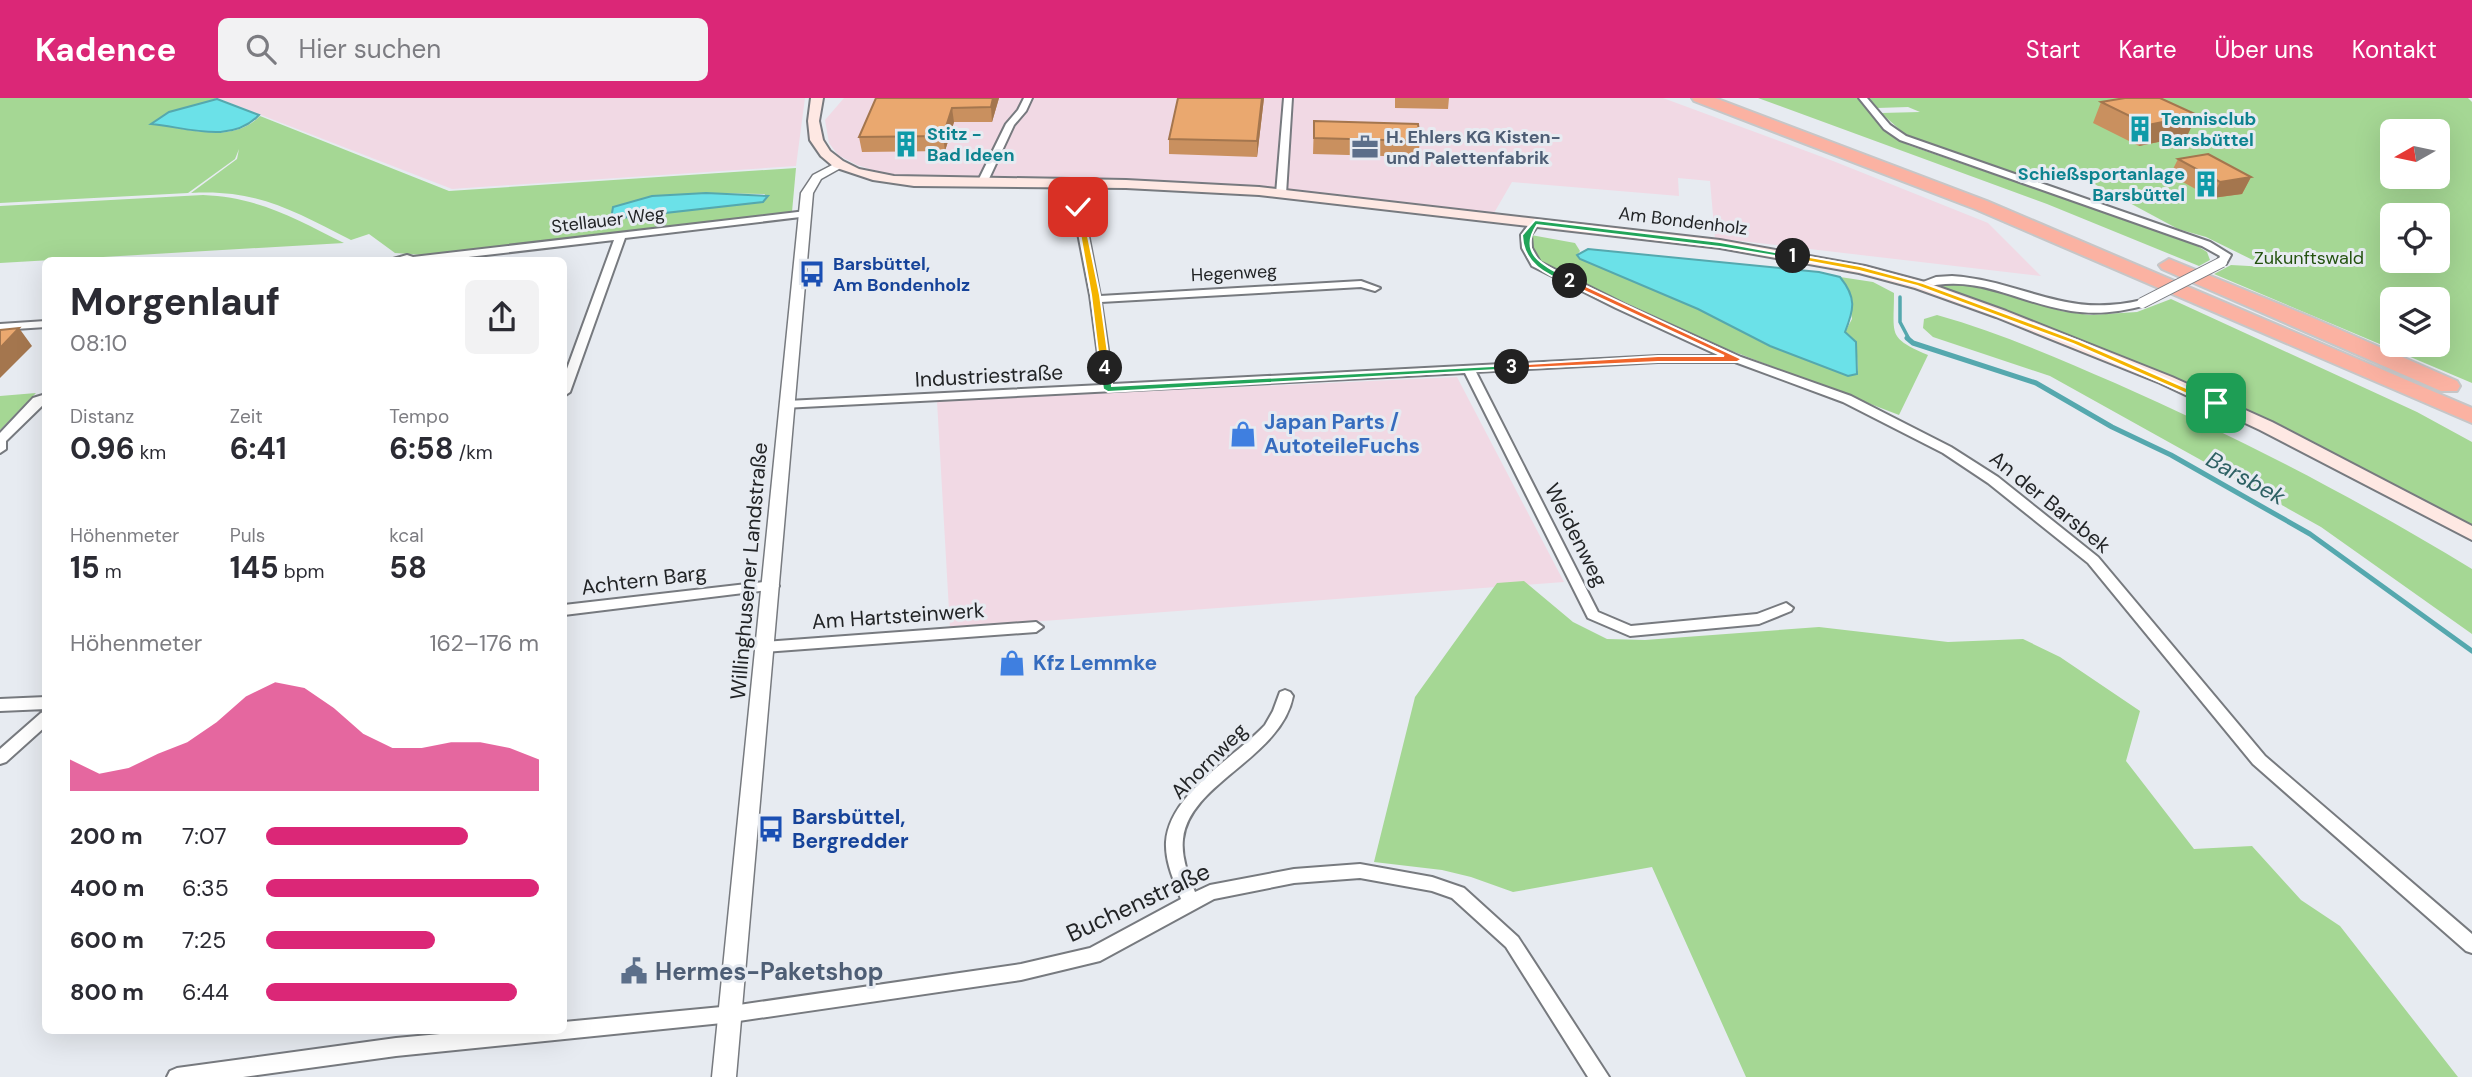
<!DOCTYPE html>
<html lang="de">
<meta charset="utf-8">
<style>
body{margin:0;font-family:"DM Sans",sans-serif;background:#f2f2f3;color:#2b2b33;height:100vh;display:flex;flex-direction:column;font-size:26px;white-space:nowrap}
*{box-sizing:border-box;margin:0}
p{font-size:23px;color:#7c7c81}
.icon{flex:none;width:38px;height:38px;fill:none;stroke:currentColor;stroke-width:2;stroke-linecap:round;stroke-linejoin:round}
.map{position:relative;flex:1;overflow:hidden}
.details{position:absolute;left:42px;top:159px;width:525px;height:777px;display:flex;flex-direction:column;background:#fff;border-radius:10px;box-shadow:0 7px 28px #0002}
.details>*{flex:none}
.needle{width:46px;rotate:261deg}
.fabs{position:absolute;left:2380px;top:21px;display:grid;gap:14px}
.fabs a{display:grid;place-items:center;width:70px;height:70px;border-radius:10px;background:#fff;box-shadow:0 7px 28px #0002;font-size:35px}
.pin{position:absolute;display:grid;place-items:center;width:60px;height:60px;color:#fff;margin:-30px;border-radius:14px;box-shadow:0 4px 10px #0006}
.km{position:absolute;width:35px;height:35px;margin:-18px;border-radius:50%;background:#222;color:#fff;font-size:19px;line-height:35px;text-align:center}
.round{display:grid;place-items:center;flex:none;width:74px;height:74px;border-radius:10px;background:#f2f2f3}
.summary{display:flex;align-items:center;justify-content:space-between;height:119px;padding:0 28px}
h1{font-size:38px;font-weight:700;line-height:52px}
.stats{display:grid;grid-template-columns:repeat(3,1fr);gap:10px;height:119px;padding:7px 28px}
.stats div{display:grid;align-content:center}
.stats b{font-size:30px;font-weight:700}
.stats small{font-size:19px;font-weight:400}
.stats p{font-size:19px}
.chart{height:196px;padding:14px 28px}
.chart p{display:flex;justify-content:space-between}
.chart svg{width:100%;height:126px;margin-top:7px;fill:#db2777;opacity:.7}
ul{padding:0 28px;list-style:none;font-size:23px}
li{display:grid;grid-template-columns:112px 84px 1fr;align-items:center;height:52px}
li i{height:18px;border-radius:9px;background:#db2777}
header{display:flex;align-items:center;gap:42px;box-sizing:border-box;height:98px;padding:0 35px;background:#db2777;color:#fff}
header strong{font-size:33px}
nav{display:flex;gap:38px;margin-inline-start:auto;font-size:24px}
.search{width:490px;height:63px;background:#f2f2f3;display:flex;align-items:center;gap:18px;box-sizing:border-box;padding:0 24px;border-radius:10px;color:#7c7c81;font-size:26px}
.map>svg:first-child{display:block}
.industrial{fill:#f1d9e4}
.green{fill:#a5d794;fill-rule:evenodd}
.water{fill:#6be1e8;stroke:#55a8ae;stroke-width:2}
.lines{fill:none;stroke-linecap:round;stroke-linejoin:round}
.stream-far1{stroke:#55a8ae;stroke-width:3.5}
.stream{stroke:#55a8ae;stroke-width:5}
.minor-casing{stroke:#777a7f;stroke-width:4}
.tertiary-casing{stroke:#777a7f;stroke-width:3}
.secondary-casing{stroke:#777a7f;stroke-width:4}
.motorway-casing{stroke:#c6c6c7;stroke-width:4}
.minor{fill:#fff;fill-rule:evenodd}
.tertiary{fill:#fff;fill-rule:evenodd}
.secondary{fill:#fee8e3;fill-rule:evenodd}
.motorway{fill:#fbb2a2;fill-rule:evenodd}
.minor-bridge-casing{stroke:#777a7f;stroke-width:12;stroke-linecap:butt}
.minor-bridge{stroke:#fff;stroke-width:10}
.wall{fill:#c9905f}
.shaded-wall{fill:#a4764e}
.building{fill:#eaa86f;stroke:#a4764e;stroke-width:2}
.split-1{fill:#f5b400;stroke:#fff;stroke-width:2}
.split-2{fill:#22a559;stroke:#fff;stroke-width:2}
.split-3{fill:#f0652b;stroke:#fff;stroke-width:2}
.split-4{fill:#22a559;stroke:#fff;stroke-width:2}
.split-5{fill:#f5b400;stroke:#fff;stroke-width:2}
.labels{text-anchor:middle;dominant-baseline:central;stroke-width:6;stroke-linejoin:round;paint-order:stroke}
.far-culture-label{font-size:18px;font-weight:bold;fill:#0d838f;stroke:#e7ebf1;text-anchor:start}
.far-service-label{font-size:18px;font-weight:bold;fill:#4e5e75;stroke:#e7ebf1;text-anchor:start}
.far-street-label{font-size:18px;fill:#222426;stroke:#e7ebf1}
.far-park-label{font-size:18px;fill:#23520f;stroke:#e7ebf1}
.far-transit-label{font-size:18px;font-weight:bold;fill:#164399;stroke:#e7ebf1;text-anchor:start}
.street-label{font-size:21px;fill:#222426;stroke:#e7ebf1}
.shop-label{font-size:21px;font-weight:bold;fill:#366cbe;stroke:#e7ebf1;text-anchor:start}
.transit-label{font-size:21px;font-weight:bold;fill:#164399;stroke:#e7ebf1;text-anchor:start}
.water-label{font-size:23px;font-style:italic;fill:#2e6164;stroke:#e7ebf1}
.near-street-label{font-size:24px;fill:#222426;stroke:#e7ebf1}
.near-service-label{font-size:24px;font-weight:bold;fill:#4e5e75;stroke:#e7ebf1;text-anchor:start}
</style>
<header>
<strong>Kadence</strong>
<div class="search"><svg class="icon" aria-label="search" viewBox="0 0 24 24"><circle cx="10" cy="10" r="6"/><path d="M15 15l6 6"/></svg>Hier suchen</div>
<nav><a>Start</a><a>Karte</a><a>Über uns</a><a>Kontakt</a></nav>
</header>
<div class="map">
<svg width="2472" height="979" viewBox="0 0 2472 979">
<rect width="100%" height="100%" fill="#e7ebf1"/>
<path class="industrial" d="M217,0H805L796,68L452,91Z
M844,0H1663L1833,63L1988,125L2041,178L1715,140L1710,83L1678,80L1679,98L1512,84L1494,115L1259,90L1159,84L895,79L857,67L838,57L829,45L825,22Z
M1457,279L1564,484L950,530L937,303Z"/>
<path class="green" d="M0,0H215L217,1L169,14L152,26C187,30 232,47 260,18L449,93L796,70L792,114L423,157L395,155L369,136L351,142C294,113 257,91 191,95L237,61L239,51L235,61L188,95L0,105ZM706,95L765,96L763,104L627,119L611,118L618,108L652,98Z
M1758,0H1859L1881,29L1908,47L2191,144L2207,154L2210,162L2199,168L2047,106Z
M1869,0H2468L2472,4V285L2214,176L2231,167L2267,169L2206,139L2178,131L2072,74L2049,80L2041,86L1908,39L1881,15L1920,14L1908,9L1877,10ZM2392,33H2438V79H2392ZM2392,117H2438V163H2392ZM2392,201H2438V247H2392Z
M203,97C258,99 296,121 344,145L0,165V108Z
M1531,137L1575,145L1580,153L1577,157L1698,211L1769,248L1848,278L1858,273L1856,244L1845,234L1852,221L1847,188L1840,179L1873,184L1894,195C1894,238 1887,239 1928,257L1899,317L1719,248L1538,164L1531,149Z
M1939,185L1983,187L2061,213L2090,217L2137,214L2171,201L2417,314L2472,344V427C2300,336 2126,254 1942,190Z
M1937,217C1998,234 2057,260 2115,285C2238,339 2357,401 2472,471V536L2321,429L2050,278L1933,239L1923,230L1924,221Z
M36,295L0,332V333V298Z
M1524,483L1573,524L1607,541L1645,542L1819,529L1948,544L2023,541L2060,559L2140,613L2126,663L2194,751L2252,748L2301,802L2340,828L2458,979H1746L1652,769L1513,794L1471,779L1442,772L1374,764L1415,599L1497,485Z"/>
<path class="water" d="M217,1L259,17C231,47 186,29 151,26L169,14Z
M706,95L768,98L763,104L611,121L613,109L652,98Z
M1588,151L1819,174L1840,179C1857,200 1854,211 1845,234L1856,244L1857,276L1848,278L1770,248L1698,211L1580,161L1577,157Z"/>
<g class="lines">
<path class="stream-far1" d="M1900,199V224L1909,241"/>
<path class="stream" d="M1907,240L1913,245L2036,285L2112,329L2171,357L2310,436L2472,553"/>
<g class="minor-casing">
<path id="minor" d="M1024,0H1032L1026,13L1014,27L987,85L979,87L977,85L1006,26L1018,12Z
M1284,0H1292L1286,96L1281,99L1276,96Z
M1859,0H1867L1890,27L1906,38L2210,144L2231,157L2226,166H2218L2217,164L2220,158L2202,148L1900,42L1884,31Z
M1076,96L1081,99L1100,198L1361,183L1380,190L1375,193L1361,189L1101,204L1113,286L1658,258H1720L1616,210L1532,168L1522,150L1521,137L1532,122H1538L1540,124L1531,137L1532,150L1540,164L1624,206L1741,259L1851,298L1951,349L1998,379L2098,459L2265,658L2472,836V855L2466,853L2253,666L2088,465L1988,385L1943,355L1843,304L1735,264H1658L1476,274L1598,514L1631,528L1757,516L1786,505L1793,510L1791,513L1759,526L1630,538L1588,520L1465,275L783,310L781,307L787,303L1102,287L1090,197L1071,99Z
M806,113L809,114V118L625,140L570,294L564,298V279L614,142L434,163H386L407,157L413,159Z
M1952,178C2024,183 2064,221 2142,202L2147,205L2146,207C2121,214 2097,217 2071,213C2014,204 1980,175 1920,190L1915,187L1936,179Z
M46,223V229L0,232V226Z
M46,296V304L6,343V351L0,355V335L33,300Z
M772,483L777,485L779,488L777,491L564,517V507Z
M1036,524L1043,529L1036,534L764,554L757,549L764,544Z
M1285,592L1290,594L1293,598C1281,660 1189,685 1183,741C1181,759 1188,777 1195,794L1210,787L1294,771L1360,766L1432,779L1464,790L1518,839L1609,979H1588L1506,849L1452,800L1432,793L1360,780L1294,785L1214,801L1100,863L1021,882L732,924L396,958L243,979H167L170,973L177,970L396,940L473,933H564V924L732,908L1021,866L1090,850L1181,801C1174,783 1165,764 1166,744C1169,696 1234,660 1265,627L1273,613L1280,594Z
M46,599V611L0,613V601Z
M46,613V628L6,664L0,666V651L41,615Z"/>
</g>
<g class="tertiary-casing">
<path id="tertiary" d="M836,65L846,67L821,81L813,95L736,979H712L801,95L813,77Z"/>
</g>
<g class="secondary-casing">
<path id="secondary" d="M811,0H823L819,23L823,42L830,53L843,63L859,71L894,78L1126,82L1259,89L1720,142L1865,168L1925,184L2006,213L2172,279L2272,324L2472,428V442L2260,332L2160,285L1996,219L1915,190L1859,175L1720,150L1259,97L1126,90L914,88L873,82L834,69L821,58L810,42L808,23Z"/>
</g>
<g class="motorway-casing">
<path id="motorway" d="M1692,0H1715L1987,103L2472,310V325L1975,111L1694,3Z
M2169,161L2313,220L2457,283L2460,288L2457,293H2441L2162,171L2159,167Z"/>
</g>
<use href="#minor" class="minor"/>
<use href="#tertiary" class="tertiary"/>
<use href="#secondary" class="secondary"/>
<use href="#motorway" class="motorway"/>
<g class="minor-bridge-casing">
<path id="minor-bridge" d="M2142,205L2222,164"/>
</g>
<use href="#minor-bridge" class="minor-bridge"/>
</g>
<path class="wall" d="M876,0H999L992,24H954L945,53L862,54L859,39Z
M1178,0H1264L1257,59L1169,56V41Z
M1395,0H1449L1448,11L1395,10Z
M2101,4L2197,17L2187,38L2139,48L2093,25Z
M1314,23L1420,43L1418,59L1313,56Z
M2178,61L2251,79L2242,96L2212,100L2170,77Z"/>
<path class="shaded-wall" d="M993,0H999L992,24L991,9Z
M1262,0H1264L1257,59V43Z
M952,10L954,24L945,53L943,38Z
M2197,17L2187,38L2139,48L2148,27Z
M2251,79L2242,96L2212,100L2220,84Z
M19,230L32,248L0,280V250Z"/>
<path class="building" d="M876,0H993L991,9L952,10L943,38L859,39Z
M1178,0H1262L1257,43L1169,41Z
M2125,0H2160L2197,17L2148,27L2101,4Z
M1314,23L1418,26L1420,43L1314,40Z
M2208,56L2251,79L2220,84L2178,61Z
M19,230L0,250V232Z"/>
<path class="split-1" d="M1793,156L1860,168L1923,185L2079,243L2221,305L2212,307L2073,246L1917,188L1859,173L1790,160Z"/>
<path class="split-2" d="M1535,122L1720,144L1797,158L1793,161L1720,149L1537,127C1516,159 1550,170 1573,182L1570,186C1546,177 1523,166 1522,137Z"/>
<path class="split-3" d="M1567,182H1573L1742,261L1737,264H1658L1508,271V267H1512L1658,258H1724L1567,185Z"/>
<path class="split-4" d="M1512,267H1515V271L1108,294L1103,291L1100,270L1105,267L1110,270L1112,288Z"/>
<path class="split-5" d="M1075,107L1082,109L1100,197L1110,270L1105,273L1100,270L1091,197Z"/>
<defs>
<g id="building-bare" transform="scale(2.1)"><path d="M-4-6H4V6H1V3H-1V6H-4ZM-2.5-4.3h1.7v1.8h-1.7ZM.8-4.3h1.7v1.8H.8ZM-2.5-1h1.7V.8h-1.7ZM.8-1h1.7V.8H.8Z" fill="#0f9aa8" stroke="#e7ebf1" stroke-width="2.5" paint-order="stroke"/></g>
<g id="office-bare" transform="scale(2.1)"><path d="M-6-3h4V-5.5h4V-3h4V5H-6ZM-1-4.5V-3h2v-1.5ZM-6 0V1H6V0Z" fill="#5c6f8a" stroke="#e7ebf1" stroke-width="2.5" paint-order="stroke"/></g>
<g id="bus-bare" transform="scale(2.1)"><path d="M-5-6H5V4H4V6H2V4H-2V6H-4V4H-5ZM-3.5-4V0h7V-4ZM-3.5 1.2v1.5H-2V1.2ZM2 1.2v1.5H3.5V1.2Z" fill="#1a4fb4" stroke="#e7ebf1" stroke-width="2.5" paint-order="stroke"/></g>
<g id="shop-bare" transform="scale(2.1)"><path d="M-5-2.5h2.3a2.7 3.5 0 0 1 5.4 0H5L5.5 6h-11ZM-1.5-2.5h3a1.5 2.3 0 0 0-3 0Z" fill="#3f7fe0" stroke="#e7ebf1" stroke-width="2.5" paint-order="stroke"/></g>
<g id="civic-bare" transform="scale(2.1)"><path d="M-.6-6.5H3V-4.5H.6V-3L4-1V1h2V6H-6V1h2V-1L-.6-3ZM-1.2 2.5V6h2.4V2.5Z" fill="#5c6f8a" stroke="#e7ebf1" stroke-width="2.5" paint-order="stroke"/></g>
</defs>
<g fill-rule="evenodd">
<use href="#building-bare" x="2140" y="31"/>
<use href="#building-bare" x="906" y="46"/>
<use href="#office-bare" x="1365" y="49"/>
<use href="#building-bare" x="2206" y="86"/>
<use href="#bus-bare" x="812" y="176"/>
<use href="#shop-bare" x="1243" y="336"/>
<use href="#shop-bare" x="1012" y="565"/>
<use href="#bus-bare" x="771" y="731"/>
<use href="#civic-bare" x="634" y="873"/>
</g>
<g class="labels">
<g class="far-culture-label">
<text x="2161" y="21">Tennisclub<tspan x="2161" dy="21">Barsbüttel</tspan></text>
<text x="927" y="36">Stitz -<tspan x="927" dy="21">Bad Ideen</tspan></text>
<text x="2185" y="76" text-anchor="end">Schießsportanlage<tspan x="2185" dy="21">Barsbüttel</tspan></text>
</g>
<g class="far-service-label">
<text x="1386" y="39">H. Ehlers KG Kisten-<tspan x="1386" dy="21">und Palettenfabrik</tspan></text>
</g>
<g class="far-street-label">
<text transform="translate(608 122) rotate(-7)">Stellauer Weg</text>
<text transform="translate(1683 123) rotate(7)">Am Bondenholz</text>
<text transform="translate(1234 175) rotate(-3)">Hegenweg</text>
</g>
<g class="far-park-label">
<text x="2309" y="160">Zukunftswald</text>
</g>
<g class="far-transit-label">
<text x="833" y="166">Barsbüttel,<tspan x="833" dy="21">Am Bondenholz</tspan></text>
</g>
<g class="street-label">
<text transform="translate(989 278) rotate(-3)">Industriestraße</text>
<text transform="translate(2050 404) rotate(39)">An der Barsbek</text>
<text transform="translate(1576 437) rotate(63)">Weidenweg</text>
<text transform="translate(749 473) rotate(-85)">Willinghusener Landstraße</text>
<text transform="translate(644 482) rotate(-7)">Achtern Barg</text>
<text transform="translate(898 518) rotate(-4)">Am Hartsteinwerk</text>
<text transform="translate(1209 663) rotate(-45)">Ahornweg</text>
</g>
<g class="shop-label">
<text x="1264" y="324">Japan Parts /<tspan x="1264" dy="24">AutoteileFuchs</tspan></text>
<text x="1033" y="565">Kfz Lemmke</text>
</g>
<g class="transit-label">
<text x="792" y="719">Barsbüttel,<tspan x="792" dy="24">Bergredder</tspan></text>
</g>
<g class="water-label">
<text transform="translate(2246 380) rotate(29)">Barsbek</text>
</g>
<g class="near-street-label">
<text transform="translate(1138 804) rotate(-25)">Buchenstraße</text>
</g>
<g class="near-service-label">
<text x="655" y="873">Hermes-Paketshop</text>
</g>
</g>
</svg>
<div class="fabs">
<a><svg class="needle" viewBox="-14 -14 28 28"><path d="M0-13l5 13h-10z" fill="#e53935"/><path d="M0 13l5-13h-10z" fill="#7c7c81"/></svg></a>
<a><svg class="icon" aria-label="locate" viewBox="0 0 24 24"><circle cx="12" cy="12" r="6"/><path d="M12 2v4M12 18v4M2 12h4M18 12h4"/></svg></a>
<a><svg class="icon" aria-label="layers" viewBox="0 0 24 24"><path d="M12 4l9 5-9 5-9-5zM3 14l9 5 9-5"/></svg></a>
</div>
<div class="pin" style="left:2216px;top:305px;background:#1e9e55"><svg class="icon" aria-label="arrive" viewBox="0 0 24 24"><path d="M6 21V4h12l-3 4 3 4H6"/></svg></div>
<div class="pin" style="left:1078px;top:109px;background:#d93025"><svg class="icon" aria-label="check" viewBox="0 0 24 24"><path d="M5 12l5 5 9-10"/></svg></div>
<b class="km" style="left:1793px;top:158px">1</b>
<b class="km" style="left:1570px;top:183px">2</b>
<b class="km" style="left:1512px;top:269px">3</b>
<b class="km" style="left:1105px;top:270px">4</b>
<section class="details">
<div class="summary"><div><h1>Morgenlauf</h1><p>08:10</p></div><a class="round"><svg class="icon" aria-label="share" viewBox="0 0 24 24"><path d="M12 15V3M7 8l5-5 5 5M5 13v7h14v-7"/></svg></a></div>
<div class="stats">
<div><p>Distanz</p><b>0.96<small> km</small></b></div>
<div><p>Zeit</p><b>6:41</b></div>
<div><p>Tempo</p><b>6:58<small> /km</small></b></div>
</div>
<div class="stats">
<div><p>Höhenmeter</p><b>15<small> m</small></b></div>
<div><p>Puls</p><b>145<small> bpm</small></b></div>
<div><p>kcal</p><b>58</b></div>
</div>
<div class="chart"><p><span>Höhenmeter</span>162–176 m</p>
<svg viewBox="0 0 160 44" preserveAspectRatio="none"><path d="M0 44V33L10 38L20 36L30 31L40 27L50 20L60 11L70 6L80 8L90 15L100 24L110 29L120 29L130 27L140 27L150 29L160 33V44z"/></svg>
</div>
<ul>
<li><b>200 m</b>7:07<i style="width:74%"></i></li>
<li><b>400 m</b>6:35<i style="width:100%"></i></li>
<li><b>600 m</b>7:25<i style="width:62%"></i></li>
<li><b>800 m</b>6:44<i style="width:92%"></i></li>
</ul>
</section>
</div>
